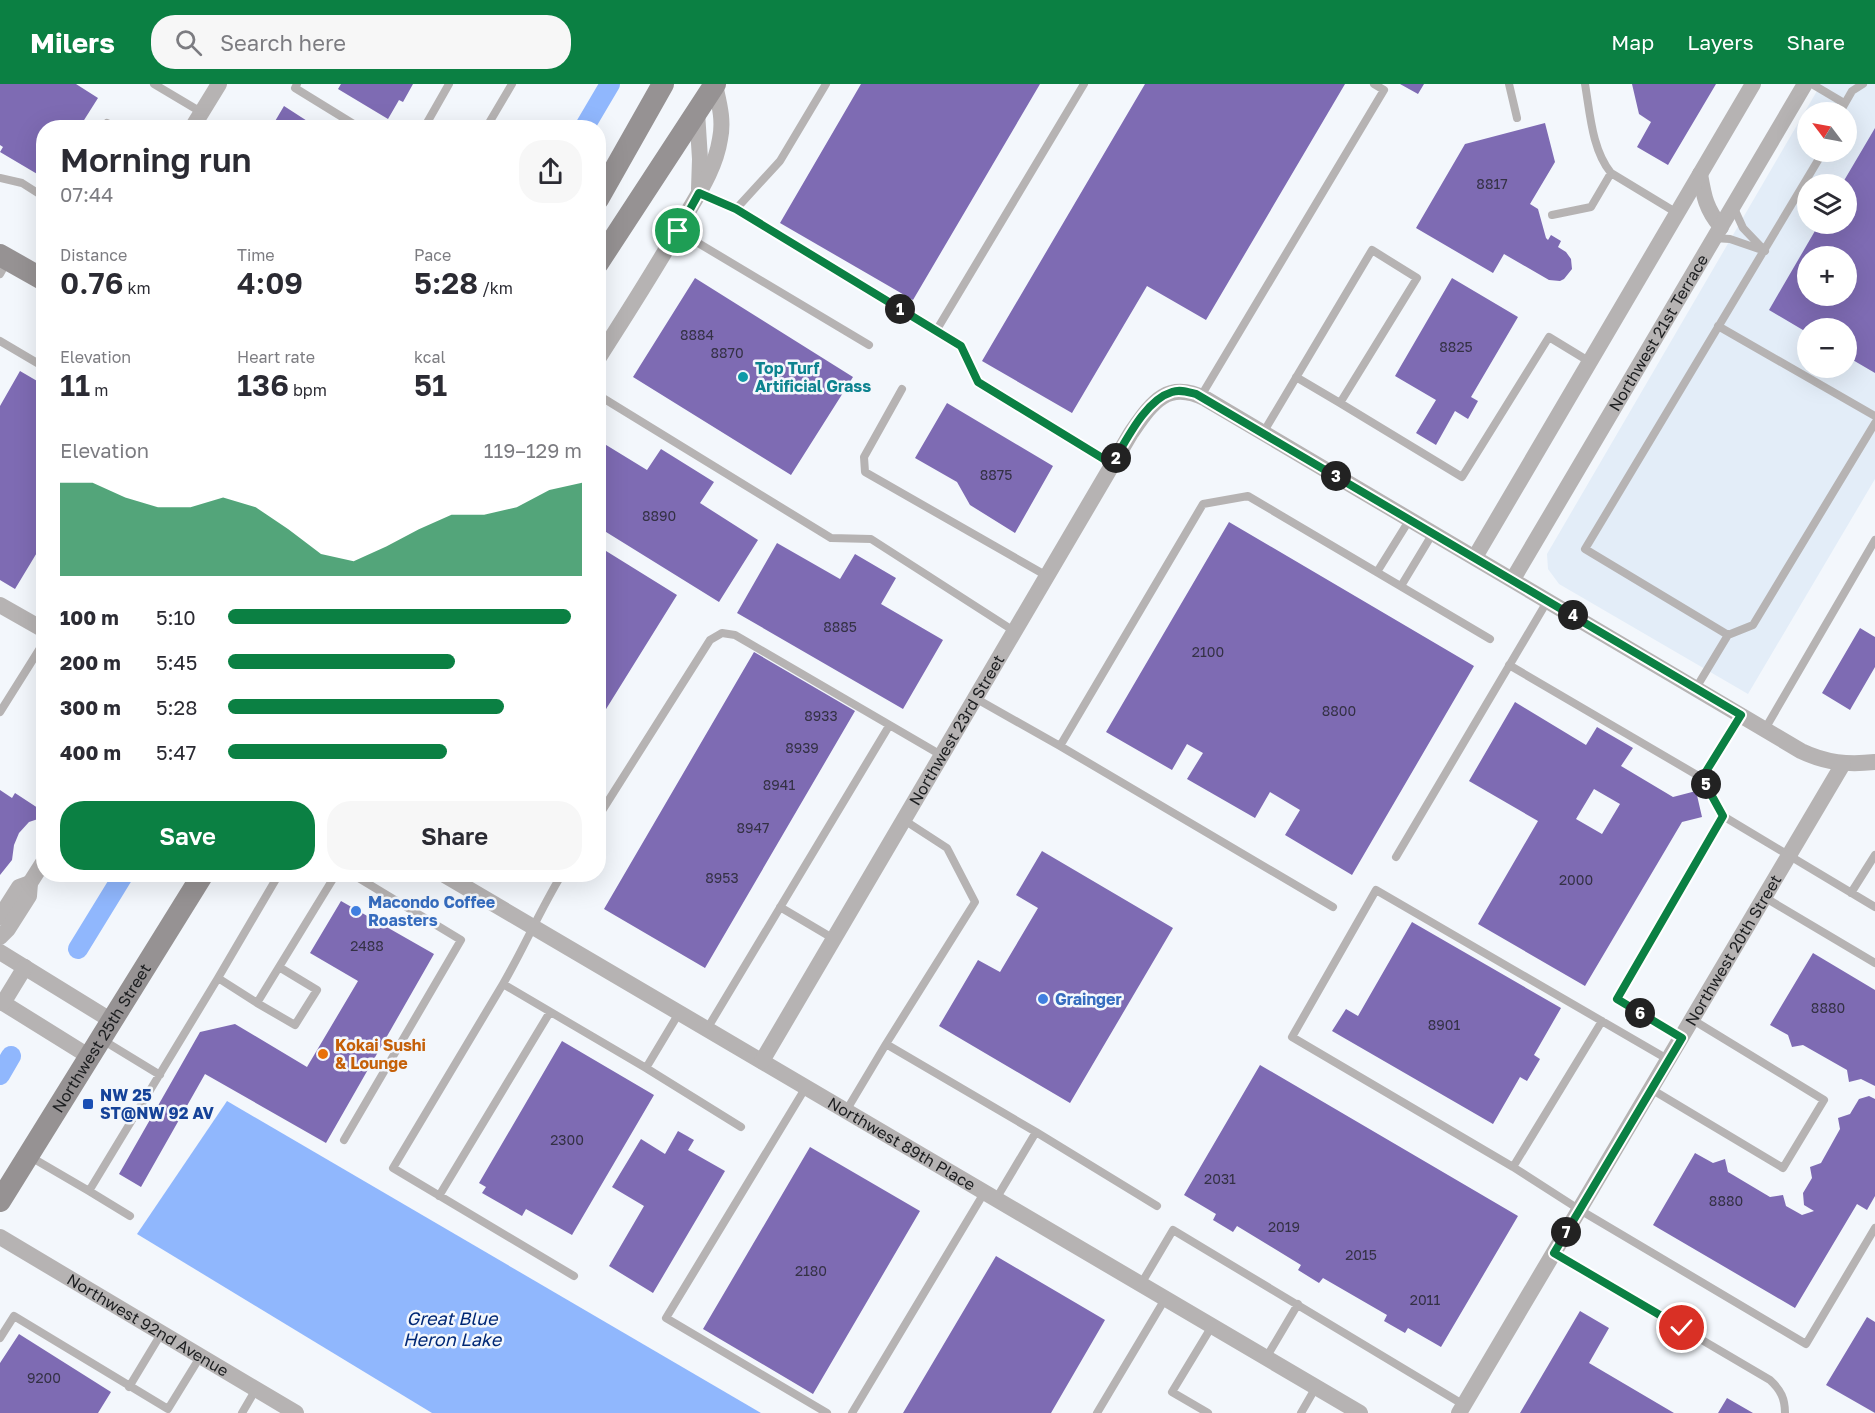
<!DOCTYPE html>
<meta charset="utf-8">
<style>
body{margin:0;font-family:"Golos Text",sans-serif;background:#f7f7f7;color:#2b2b33;height:100vh;display:flex;flex-direction:column;font-size:22px;white-space:nowrap}
*{box-sizing:border-box;margin:0}
p{font-size:20px;color:#7c7c81}
.icon{flex:none;width:33px;height:33px;fill:none;stroke:currentColor;stroke-width:2;stroke-linecap:round;stroke-linejoin:round}
.map{position:relative;flex:1;overflow:hidden}
.details{position:absolute;left:36px;top:36px;width:570px;height:762px;display:flex;flex-direction:column;background:#fff;border-radius:24px;box-shadow:0 6px 24px #0002}
.details>*{flex:none}
.needle{width:39px;rotate:302deg}
.controls{position:absolute;left:1797px;top:18px;display:grid;gap:12px}
.controls a{display:grid;place-items:center;width:60px;height:60px;border-radius:50%;background:#fff;box-shadow:0 6px 24px #0002;font-size:30px}
.pin{position:absolute;display:grid;place-items:center;width:51px;height:51px;color:#fff;margin:-26px;border:3px solid #fff;border-radius:50%;box-shadow:0 2px 6px #0007}
.km{position:absolute;width:30px;height:30px;margin:-15px;border-radius:50%;background:#222;color:#fff;font-size:16px;line-height:30px;text-align:center}
.round{display:grid;place-items:center;flex:none;width:63px;height:63px;border-radius:24px;background:#f7f7f7}
.head{display:flex;align-items:center;justify-content:space-between;height:102px;padding:0 24px}
h1{font-size:33px;font-weight:600;line-height:45px}
.metrics{display:grid;grid-template-columns:repeat(3,1fr);gap:9px;height:102px;padding:6px 24px}
.metrics div{display:grid;align-content:center}
.metrics b{font-size:30px;font-weight:600}
.metrics small{font-size:16px;font-weight:400}
.metrics p{font-size:16px}
.chart{height:168px;padding:12px 24px}
.chart p{display:flex;justify-content:space-between}
.chart svg{width:100%;height:108px;margin-top:6px;fill:#0b8043;opacity:.7}
.button{display:flex;gap:12px;margin-top:auto;padding:12px 24px}
.button a{flex:1;height:69px;border-radius:24px;background:#0b8043;color:#fff;font-size:24px;font-weight:600;line-height:69px;text-align:center}
.button a+a{background:#f7f7f7;color:#2b2b33}
ul{padding:0 24px;list-style:none;font-size:20px}
li{display:grid;grid-template-columns:96px 72px 1fr;align-items:center;height:45px}
li i{height:15px;border-radius:8px;background:#0b8043}
header{display:flex;align-items:center;gap:36px;box-sizing:border-box;height:84px;padding:0 30px;background:#0b8043;color:#fff}
header strong{font-size:28px}
nav{display:flex;gap:33px;margin-inline-start:auto;font-size:21px}
.search{width:420px;height:54px;background:#f7f7f7;display:flex;align-items:center;gap:15px;box-sizing:border-box;padding:0 21px;border-radius:24px;color:#7c7c81;font-size:22px}
.map>svg:first-child{display:block}
.built{fill:#e3edf8;fill-rule:evenodd}
.water{fill:#90b7fd}
.lines{fill:none;stroke-linecap:round;stroke-linejoin:round}
.canal{stroke:#90b7fd;stroke-width:20}
.building{fill:#7e6bb3;fill-rule:evenodd}
.lane{stroke:#b6b3b3;stroke-width:8}
.street{stroke:#b6b3b3;stroke-width:16}
.secondary{stroke:#969293;stroke-width:22}
.route-casing{stroke:#fff;stroke-width:12}
.route{stroke:#0b8043;stroke-width:8}
.culture-dot{fill:#0f9aa8;stroke:#f3f7fc;stroke-width:2}
.shop-dot{fill:#3f7fe0;stroke:#f3f7fc;stroke-width:2}
.food-dot{fill:#e8710a;stroke:#f3f7fc;stroke-width:2}
.transit-dot{fill:#1a4fb4;stroke:#f3f7fc;stroke-width:2}
.labels{text-anchor:middle;dominant-baseline:central;stroke-width:5;stroke-linejoin:round;paint-order:stroke}
.number-label{font-size:14px;fill:#343145}
.street-label{font-size:16px;fill:#1c1e20;stroke:#f3f7fc}
.culture-label{font-size:16px;font-weight:bold;fill:#0d838f;stroke:#f3f7fc;text-anchor:start}
.shop-label{font-size:16px;font-weight:bold;fill:#366cbe;stroke:#f3f7fc;text-anchor:start}
.food-label{font-size:16px;font-weight:bold;fill:#c56008;stroke:#f3f7fc;text-anchor:start}
.transit-label{font-size:16px;font-weight:bold;fill:#164399;stroke:#f3f7fc;text-anchor:start}
.water-label{font-size:18px;font-style:italic;fill:#002876;stroke:#f3f7fc}
</style>
<header>
<strong>Milers</strong>
<div class="search"><svg class="icon" aria-label="search" viewBox="0 0 24 24"><circle cx="10" cy="10" r="6"/><path d="M15 15l6 6"/></svg>Search here</div>
<nav><a>Map</a><a>Layers</a><a>Share</a></nav>
</header>
<div class="map">
<svg width="1875" height="1329" viewBox="0 0 1875 1329">
<rect width="100%" height="100%" fill="#f3f7fc"/>
<path class="built" d="M1821,0H1875V395L1748,610L1559,500L1548,485L1547,470ZM1808,28H1846V68H1808ZM1808,100H1846V140H1808ZM1808,172H1846V212H1808ZM1808,244H1846V284H1808Z"/>
<path class="water" d="M227,1017L761,1329H432L137,1150Z"/>
<g class="lines">
<path class="canal" d="M584,44L610,0
M78,865L124,790
M0,991L11,972"/>
</g>
<path class="building" d="M0,0H76L98,14L79,44H44V94L0,68L3,63L0,61Z
M341,0H413L403,18L399,16L388,35L338,5Z
M861,0H1040L913,216L780,139Z
M1145,0H1345L1206,236L1147,202L1072,329L982,277Z
M1400,0H1424L1418,10Z
M1632,0H1716L1668,81L1637,63L1651,38L1639,30Z
M284,22L318,44H271Z
M1545,39L1555,78L1530,120L1538,125L1546,154L1548,156L1551,151L1561,157L1558,163L1566,168L1571,175L1572,185L1564,195L1560,197L1549,196L1504,170L1493,189L1416,144L1465,60Z
M1875,44V289L1846,272V244H1808V249L1769,226L1819,140H1846V100H1842ZM1808,172H1846V212H1808Z
M695,194L853,293L791,391L633,293Z
M1452,194L1518,233L1471,313L1478,317L1468,335L1455,327L1436,361L1416,349L1436,316L1395,292Z
M20,287L44,301V457L15,505L0,496V322Z
M947,319L1053,382L1015,449L970,421L957,398L915,374Z
M598,356L647,386L661,365L714,398L700,419L758,456L719,518L598,443Z
M1229,438L1474,582L1352,791L1285,751L1300,726L1270,708L1255,734L1187,695L1203,669L1187,660L1172,686L1106,648Z
M777,459L840,495L855,470L896,494L881,520L943,556L903,625L737,529Z
M598,462L677,511L598,638Z
M1860,544L1875,553V583L1850,626L1822,609Z
M754,568L855,627L705,884L604,825Z
M1515,618L1586,661L1597,643L1633,664L1621,682L1673,713L1696,707L1702,733L1682,738L1585,902L1478,840L1538,737L1469,697ZM1594,705L1620,720L1602,750L1576,735Z
M0,706L12,714L15,709L44,728V733L29,738L19,749L14,761L12,776L0,791Z
M1042,767L1173,844L1070,1019L939,942L978,876L1000,888L1038,824L1016,811Z
M341,817L434,870L326,1059L205,990L141,1103L119,1090L200,948L235,940L307,983L358,897L310,869Z
M1412,838L1561,924L1534,971L1540,975L1527,997L1520,993L1493,1040L1332,947L1346,925L1358,932Z
M1813,869L1875,906V1002L1861,995L1849,998L1847,986L1803,961L1792,963L1788,951L1770,941Z
M562,957L654,1011L572,1151L526,1125L522,1132L482,1109L486,1103L479,1099Z
M1260,981L1518,1132L1441,1263L1408,1244L1405,1249L1384,1237L1387,1231L1323,1194L1319,1199L1298,1186L1301,1181L1237,1142L1233,1148L1213,1136L1216,1130L1184,1111Z
M1869,1012L1875,1015V1112L1867,1126L1857,1120L1795,1224L1653,1141L1695,1069L1713,1079L1725,1075L1728,1088L1770,1113L1783,1111L1786,1122L1802,1131L1814,1127L1804,1121L1803,1109L1812,1094L1810,1083L1821,1079L1840,1045L1838,1034L1850,1030L1859,1015Z
M678,1047L694,1056L688,1066L725,1087L653,1209L609,1182L644,1122L612,1103L641,1055L665,1070Z
M810,1063L920,1127L813,1310L703,1245Z
M996,1172L1105,1236L1051,1329H903Z
M1580,1227L1609,1244L1589,1279L1674,1329H1520Z
M1867,1233L1875,1238V1329L1826,1301Z
M19,1250L111,1308L98,1329H0V1279Z
M1727,1314L1753,1329H1718Z"/>
<g class="lines">
<path class="lane" d="M154,0L201,28
M297,0L295,4L360,44
M1509,0L1517,34
M1585,0C1590,29 1592,66 1611,89L1677,129
M1812,0L1844,19
M1840,28L1852,7L1863,0
M104,44L107,39L115,44
M424,44L449,0
M486,44L512,0
M0,94L22,99L44,113
M699,109L736,125L961,262L978,298L1112,380
M1733,122L1743,144L1765,167
M736,125L780,77L826,0
M1552,131L1591,123L1611,89
M678,147L869,261
M1714,154L1730,155L1762,166
M0,190L8,176
M1718,242L1875,332
M936,247L1084,0
M0,257L44,283
M1296,293L1340,319
M902,305L864,373L865,388L1047,492
M598,311L831,454L871,455L1014,547
M1201,312L1384,6L1374,0
M1263,349L1372,166L1417,194L1340,319L1462,393L1549,253L1590,278
M1377,488L1410,435
M1401,502L1433,449
M1728,551L1753,541L1875,339
M1509,581L1702,694
M1696,604L1728,551L1585,465L1823,68
M975,614L1060,662
M0,628L44,558
M1765,645L1875,456
M1723,732L1875,823
M598,733L710,556L722,549L735,551L941,671
M904,736L947,764L975,818L886,960L1036,1048
M1396,773L1548,516
M279,790L218,894L257,919L336,790
M1851,809L1875,771
M1764,813L1875,879
M780,823L834,855
M1333,823L1060,662L1203,420L1248,412L1490,555
M503,900C524,864 540,826 562,790
M257,919L295,941L317,906L279,883
M679,929L646,984L741,1043
M1602,937L1513,1083L1292,953L1376,806L1669,976
M707,945L889,642
M1682,954L1617,915L1723,732L1702,694L1741,631
M101,955L160,991
M806,1003L666,1234L827,1329
M1651,1005L1783,1084L1824,1016L1693,936
M846,1027L886,960
M344,1056L461,856L352,790
M29,1072L89,1107L218,894
M1513,1083L1580,1126L1806,1260L1875,1144
M89,1107L130,1132
M439,1112L550,928
M996,1115L1036,1048L1157,1122
M1554,1169L1770,1296C1781,1306 1785,1315 1785,1329
M574,1192L393,1084L503,900L646,984
M1141,1200L1173,1146L1464,1321
M0,1254L14,1232L168,1325L200,1273
M1266,1274L1298,1220
M129,1303L161,1250
M242,1329L256,1305
M852,1329L984,1109
M1097,1329L1165,1215
M1208,1329L1172,1308L1212,1242
M1301,1329L1316,1303"/>
<g class="street">
<path d="M697,28L700,75L699,105"/>
<path d="M192,44L219,0"/>
<path d="M1700,90C1704,113 1706,125 1721,143"/>
<path d="M598,275C629,226 661,177 689,126C702,104 716,81 720,55C724,36 719,19 715,1"/>
<path d="M1475,473L1753,0"/>
<path id="s1" d="M1513,495L1805,0"/>
<path d="M0,521L44,546"/>
<path id="s2" d="M443,790L1360,1329"/>
<path d="M0,833L19,803L30,799"/>
<path d="M0,853L8,845L29,812L30,799L44,777"/>
<path d="M0,868L112,937"/>
<path d="M0,917L90,973"/>
<path d="M3,919L25,883"/>
<path id="s3" d="M762,977L1131,349C1152,319 1167,295 1206,315L1801,667C1826,679 1848,681 1875,678"/>
<path id="s4" d="M0,1153L296,1329"/>
<path id="s5" d="M1459,1329L1843,680"/>
</g>
<g class="secondary">
<path d="M598,115L663,0"/>
<path d="M0,171L44,196"/>
<path d="M598,179L715,0"/>
<path id="s6" d="M0,1117L203,790"/>
</g>
</g>
<g class="lines">
<g class="route-casing">
<path id="route" d="M678,147L699,109L736,125L961,262L978,298L1112,380C1126,357 1145,316 1172,308C1180,305 1188,308 1196,310L1741,631L1702,694L1723,732L1617,915L1682,954L1554,1169L1682,1244"/>
</g>
<use href="#route" class="route"/>
</g>
<circle class="culture-dot" cx="743" cy="293" r="6"/>
<g class="shop-dot">
<circle cx="356" cy="827" r="6"/>
<circle cx="1043" cy="915" r="6"/>
</g>
<circle class="food-dot" cx="323" cy="970" r="6"/>
<rect class="transit-dot" x="82" y="1014" width="12" height="12" rx="3"/>
<g class="labels">
<g class="number-label">
<text x="1492" y="99">8817</text>
<text x="697" y="250">8884</text>
<text x="1456" y="262">8825</text>
<text x="727" y="268">8870</text>
<text x="996" y="390">8875</text>
<text x="659" y="431">8890</text>
<text x="840" y="542">8885</text>
<text x="1208" y="567">2100</text>
<text x="1339" y="626">8800</text>
<text x="821" y="631">8933</text>
<text x="802" y="663">8939</text>
<text x="779" y="700">8941</text>
<text x="753" y="743">8947</text>
<text x="722" y="793">8953</text>
<text x="1576" y="795">2000</text>
<text x="367" y="861">2488</text>
<text x="1828" y="923">8880</text>
<text x="1444" y="940">8901</text>
<text x="567" y="1055">2300</text>
<text x="1220" y="1094">2031</text>
<text x="1726" y="1116">8880</text>
<text x="1284" y="1142">2019</text>
<text x="1361" y="1170">2015</text>
<text x="811" y="1186">2180</text>
<text x="1425" y="1215">2011</text>
<text x="44" y="1293">9200</text>
</g>
<g class="street-label">
<text stroke="none"><textPath href="#s1" startOffset="286">Northwest 21st Terrace</textPath></text>
<text stroke="none"><textPath href="#s3" startOffset="384">Northwest 23rd Street</textPath></text>
<text stroke="none"><textPath href="#s5" startOffset="538">Northwest 20th Street</textPath></text>
<text stroke="none"><textPath href="#s6" startOffset="192">Northwest 25th Street</textPath></text>
<text stroke="none"><textPath href="#s2" startOffset="532">Northwest 89th Place</textPath></text>
<text stroke="none"><textPath href="#s4" startOffset="172">Northwest 92nd Avenue</textPath></text>
</g>
<g class="culture-label">
<text x="755" y="284">Top Turf<tspan x="755" dy="18">Artificial Grass</tspan></text>
</g>
<g class="shop-label">
<text x="368" y="818">Macondo Coffee<tspan x="368" dy="18">Roasters</tspan></text>
<text x="1055" y="915">Grainger</text>
</g>
<g class="food-label">
<text x="335" y="961">Kokai Sushi<tspan x="335" dy="18">&amp; Lounge</tspan></text>
</g>
<g class="transit-label">
<text x="100" y="1011">NW 25<tspan x="100" dy="18">ST@NW 92 AV</tspan></text>
</g>
<g class="water-label">
<text x="452" y="1234">Great Blue<tspan x="452" dy="21">Heron Lake</tspan></text>
</g>
</g>
</svg>
<div class="controls">
<a><svg class="needle" viewBox="-14 -14 28 28"><path d="M0-13l5 13h-10z" fill="#e53935"/><path d="M0 13l5-13h-10z" fill="#7c7c81"/></svg></a>
<a><svg class="icon" aria-label="layers" viewBox="0 0 24 24"><path d="M12 4l9 5-9 5-9-5zM3 14l9 5 9-5"/></svg></a>
<a>+</a>
<a>−</a>
</div>
<div class="pin" style="left:678px;top:147px;background:#1e9e55"><svg class="icon" aria-label="arrive" viewBox="0 0 24 24"><path d="M6 21V4h12l-3 4 3 4H6"/></svg></div>
<div class="pin" style="left:1682px;top:1244px;background:#d93025"><svg class="icon" aria-label="check" viewBox="0 0 24 24"><path d="M5 12l5 5 9-10"/></svg></div>
<b class="km" style="left:900px;top:225px">1</b>
<b class="km" style="left:1116px;top:374px">2</b>
<b class="km" style="left:1336px;top:392px">3</b>
<b class="km" style="left:1573px;top:531px">4</b>
<b class="km" style="left:1706px;top:700px">5</b>
<b class="km" style="left:1640px;top:929px">6</b>
<b class="km" style="left:1566px;top:1148px">7</b>
<section class="details">
<div class="head"><div><h1>Morning run</h1><p>07:44</p></div><a class="round"><svg class="icon" aria-label="share" viewBox="0 0 24 24"><path d="M12 15V3M7 8l5-5 5 5M5 13v7h14v-7"/></svg></a></div>
<div class="metrics">
<div><p>Distance</p><b>0.76<small> km</small></b></div>
<div><p>Time</p><b>4:09</b></div>
<div><p>Pace</p><b>5:28<small> /km</small></b></div>
</div>
<div class="metrics">
<div><p>Elevation</p><b>11<small> m</small></b></div>
<div><p>Heart rate</p><b>136<small> bpm</small></b></div>
<div><p>kcal</p><b>51</b></div>
</div>
<div class="chart"><p><span>Elevation</span>119–129 m</p>
<svg viewBox="0 0 160 44" preserveAspectRatio="none"><path d="M0 44V6L10 6L20 12L30 16L40 16L50 12L60 16L70 25L80 35L90 38L100 32L110 25L120 19L130 19L140 16L150 9L160 6V44z"/></svg>
</div>
<ul>
<li><b>100 m</b>5:10<i style="width:97%"></i></li>
<li><b>200 m</b>5:45<i style="width:64%"></i></li>
<li><b>300 m</b>5:28<i style="width:78%"></i></li>
<li><b>400 m</b>5:47<i style="width:62%"></i></li>
</ul>
<div class="button"><a>Save</a><a>Share</a></div>
</section>
</div>
